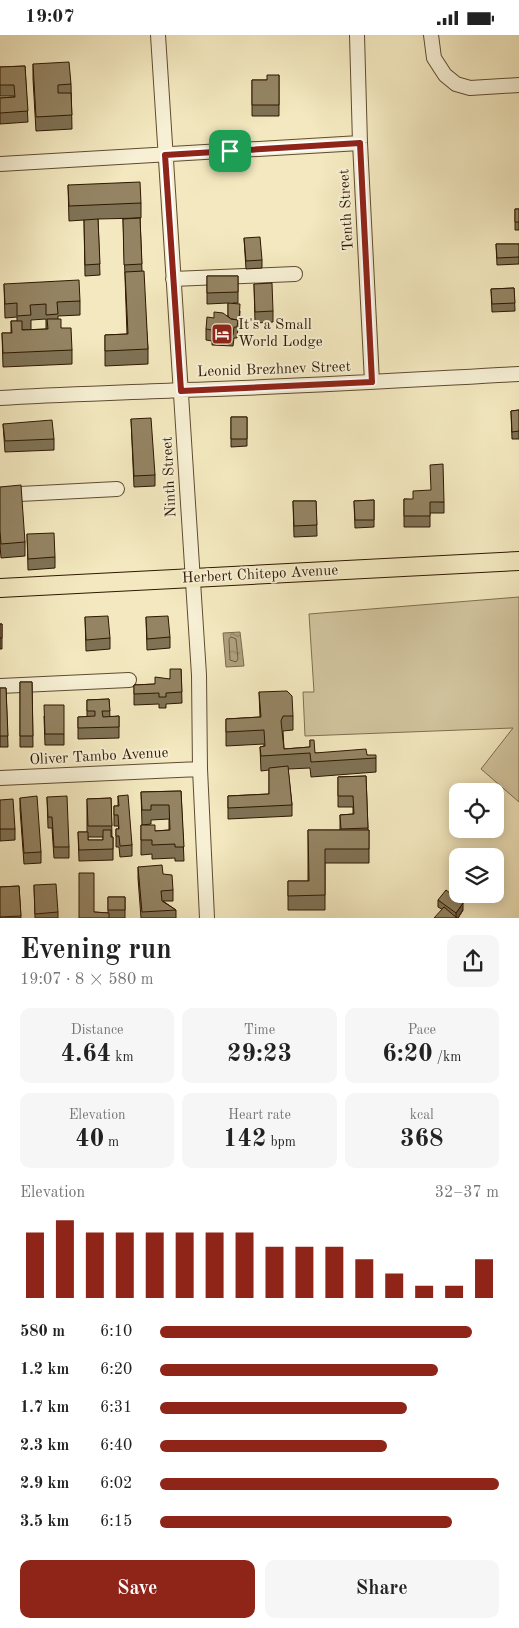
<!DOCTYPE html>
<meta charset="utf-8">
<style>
body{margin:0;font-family:"Old Standard TT",serif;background:#f6f6f6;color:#222;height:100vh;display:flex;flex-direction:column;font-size:19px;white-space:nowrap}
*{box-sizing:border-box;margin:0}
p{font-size:16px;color:#767676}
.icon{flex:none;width:28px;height:28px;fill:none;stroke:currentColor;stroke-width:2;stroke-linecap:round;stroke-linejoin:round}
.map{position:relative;height:883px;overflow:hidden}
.details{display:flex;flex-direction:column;background:#fff;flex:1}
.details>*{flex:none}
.fabs{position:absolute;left:449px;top:748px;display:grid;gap:10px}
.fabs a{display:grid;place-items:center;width:55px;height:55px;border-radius:10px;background:#fff;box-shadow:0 2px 12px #0003;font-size:25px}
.pin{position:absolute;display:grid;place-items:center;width:42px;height:42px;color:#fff;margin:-21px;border-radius:10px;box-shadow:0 2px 8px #0006}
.round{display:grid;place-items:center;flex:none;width:52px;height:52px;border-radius:10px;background:#f6f6f6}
.headline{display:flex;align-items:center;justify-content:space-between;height:85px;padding:0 20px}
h1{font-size:28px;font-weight:800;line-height:38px}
.figures{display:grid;grid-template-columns:repeat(3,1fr);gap:8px;height:85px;padding:5px 20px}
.figures div{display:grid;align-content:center;border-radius:10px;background:#f6f6f6;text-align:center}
.figures b{font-size:25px;font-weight:800}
.figures small{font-size:14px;font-weight:400}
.figures p{font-size:14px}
.chart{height:140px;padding:10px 20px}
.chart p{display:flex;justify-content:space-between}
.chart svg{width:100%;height:90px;margin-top:5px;stroke:#8f2418;stroke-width:6}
.action{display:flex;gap:10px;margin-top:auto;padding:10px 20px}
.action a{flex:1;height:58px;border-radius:10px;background:#8f2418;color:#fff;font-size:20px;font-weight:800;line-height:58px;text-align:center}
.action a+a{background:#f6f6f6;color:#222}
ul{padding:0 20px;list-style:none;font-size:16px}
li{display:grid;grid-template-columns:80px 60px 1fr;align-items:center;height:38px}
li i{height:12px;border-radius:6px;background:#8f2418}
.status{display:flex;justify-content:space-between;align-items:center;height:35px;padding:0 25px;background:#fff;direction:ltr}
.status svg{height:14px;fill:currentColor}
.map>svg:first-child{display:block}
.park{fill:#d2c59f;stroke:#806e50}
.water{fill:url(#water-ripples);stroke:#7c6a4c}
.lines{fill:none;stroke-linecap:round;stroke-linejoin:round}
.shore{stroke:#6f5c3f;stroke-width:1}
.minor-casing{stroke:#5f4c30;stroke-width:16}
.major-casing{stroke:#2e1800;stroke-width:20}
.minor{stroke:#f7f0d5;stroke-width:14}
.major{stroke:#f3e8bf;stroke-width:18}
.wall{fill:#7f7255;stroke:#2e1800;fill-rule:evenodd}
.shaded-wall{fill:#685c45;stroke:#2e1800}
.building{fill:#948463;stroke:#2e1800}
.route-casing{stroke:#fff;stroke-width:10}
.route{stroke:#8f2418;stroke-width:6}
.labels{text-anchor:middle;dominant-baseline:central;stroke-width:4;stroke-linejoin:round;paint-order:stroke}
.street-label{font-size:15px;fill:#2e1800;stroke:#f7f0d5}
.poi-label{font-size:15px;fill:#2e1800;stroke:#f7f0d5;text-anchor:start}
</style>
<div class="status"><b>19:07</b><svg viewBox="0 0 49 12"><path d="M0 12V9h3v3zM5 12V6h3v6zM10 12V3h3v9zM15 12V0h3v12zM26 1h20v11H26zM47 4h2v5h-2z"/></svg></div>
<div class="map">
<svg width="519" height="883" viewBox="0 0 519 883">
<defs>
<pattern id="water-ripples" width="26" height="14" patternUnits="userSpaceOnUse" patternTransform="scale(1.25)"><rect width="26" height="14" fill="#b0a17e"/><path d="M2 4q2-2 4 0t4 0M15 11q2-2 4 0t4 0" fill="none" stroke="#908265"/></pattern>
</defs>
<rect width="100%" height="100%" fill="#f3e8bf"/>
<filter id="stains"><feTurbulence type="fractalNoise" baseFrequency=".004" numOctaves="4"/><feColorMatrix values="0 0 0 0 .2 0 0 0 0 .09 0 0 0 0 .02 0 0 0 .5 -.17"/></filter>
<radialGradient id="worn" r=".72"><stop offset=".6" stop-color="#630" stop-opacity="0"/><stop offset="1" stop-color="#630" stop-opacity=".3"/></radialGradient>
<path class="park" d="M519,562V767L481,734L513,693L305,701L303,657H314L309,579Z"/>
<path class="water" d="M240,597L244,631L226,632L223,598Z"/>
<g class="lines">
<path class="shore" d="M231,602L236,604L238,624L236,627L230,625L229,605Z"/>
<g class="minor-casing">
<path id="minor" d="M158,0L199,640L200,734L207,883
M357,0L360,108L372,347
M431,0L434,23L445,40L456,49L470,53L519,50
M0,129L360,108
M173,244L295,239
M0,363C61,359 121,358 182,355C294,352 407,345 519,339
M0,460L117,454
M0,651L129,645
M0,743L200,734"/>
</g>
<g class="major-casing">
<path id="major" d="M0,553L519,526"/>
</g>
<use href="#minor" class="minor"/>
<use href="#major" class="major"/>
</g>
<path class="wall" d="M33,29L71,49L72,94L36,96L33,44Z
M25,31L28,87L0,89V63L14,62V61H0V32Z
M279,40V81H252V45H267Z
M68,150L141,168V183L98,184L100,240L85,241L84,185L69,186Z
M515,174H519V195H515Z
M140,183L142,236L148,314V329L105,331V300L127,299L123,184Z
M244,203L262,225V233L246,234Z
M496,209H519V229L497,230Z
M207,241H238V268H233L240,276L239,292H238L237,303H234L233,311L212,310V306L206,305V294L214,283L228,281V268L207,269Z
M4,249L80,266V280L58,281V284L61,293L72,315V329L3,332L2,298H11V286H17V282L5,283ZM46,284V294L22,295H31V285Z
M254,249L273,276V287L255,288Z
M514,253L515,276L492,277L491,254Z
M519,375V404H512L511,376Z
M231,382H247V411L231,412Z
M131,384L155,440V451L134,452Z
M3,389L54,404V415L5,417Z
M0,452L25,507V521L1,523L0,510Z
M404,464L444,467V478H430V492H404Z
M374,465V492L355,493L354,466Z
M293,466H316L317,501L294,502Z
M27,499L55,522V533L28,535Z
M85,582L110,603V614L86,616Z
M146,582L170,602V613L147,615Z
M0,589H2V614H0Z
M181,634L182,668L166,669V673H159V669L134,670V650L155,649L170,644Z
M20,647H32L33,712H20Z
M0,653H6L8,712H0Z
M259,657L293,681V695L283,696L284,714L310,712V705L315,718L367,720L376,723V737L311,742L310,733L288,734L292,770V781L228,784V761L269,759V735L261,736L260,712L264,711V709L226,711V684L260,682Z
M109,664L110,682L119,681V703L78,704V682H87V665Z
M44,681L64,699V710H45Z
M366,741L368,795H369V828H325V875H288V846H308V795H340V780L353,779V772H338V742Z
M181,756L184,826H175V823L152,824V819L141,820V790L155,796L169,795V784L151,785V789L142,790L141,757Z
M118,761L132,810V821L120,822L119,812H116V794H119L118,791H114V771H118Z
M47,762L69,812V823H54L52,793H48Z
M20,763L41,817V828L24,829L20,774Z
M111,763L112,802H111H113V825L79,826L78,797H87V764ZM88,802H103V805H88Z
M0,765L15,794V805L0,806Z
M138,832L163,839L173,855V866H163L176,875V883H141L138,843Z
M34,850L58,877V883H35Z
M19,851L21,883H0V852Z
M108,862H125V883H79L94,877L108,878Z
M438,865L463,875L458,883L438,872Z"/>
<path class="shaded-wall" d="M463,868V875L458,883H456V878Z"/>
<path class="building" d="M69,27L71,49L58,50V58H71L72,80L36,82L33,29Z
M25,31L28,76L0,78V63L15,62L14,50H0V32Z
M267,40H279V70H252V45H267Z
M140,147L141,168L69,171L68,150Z
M515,174H519V187H515Z
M140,183L142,229L124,230L123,184Z
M98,184L100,229L85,230L84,185Z
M260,202L262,225L246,226L244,203Z
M496,209H519V222L497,223Z
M144,236L148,314L105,316V300L128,299L125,237Z
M207,241H238V257L207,258Z
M79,245L80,266L57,267L58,279L46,280V269L30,270L31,280L17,281V268L5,269L4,249Z
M272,248L273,276L255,277L254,249Z
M514,253L515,268L492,269L491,254Z
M228,268L240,269L239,285L231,284L228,281Z
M214,277L223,278L231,284L238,285L237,292H234L233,300L212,299V295L206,294L207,282L214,283Z
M47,284H61V293H71L72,315L3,318L2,298H12L11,286H22V295L48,294Z
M519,375V396L512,397L511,376Z
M231,382H247V404H231Z
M151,383L155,440L134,441L131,384Z
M52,385L54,404L5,406L3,389Z
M443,429L444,467H430V481H404V464H413V456L431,455L430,430Z
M21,450L25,507L1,509L0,496V452Z
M374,465V485H355L354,466Z
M293,466H316L317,490L294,491Z
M54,498L55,522L28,524L27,499Z
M108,581L110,603L86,605L85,582Z
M168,581L170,602L147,604L146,582Z
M0,589H2V603H0Z
M170,634H181L182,657L166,658V662H159V658L134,659V650L155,649V642L170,644Z
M20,647H32L33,701H20Z
M0,653H6L8,701H0Z
M287,656L292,661L293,681H283L281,686L284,714L310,712V705H314L315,718L366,714L367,720H376V723L311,727L310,718L261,721L260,712L265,711L264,695L226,697V684L261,682L259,657Z
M109,664L110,676H102L103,682L119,681V692L78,693V682L95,681V676H87V665Z
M44,670H64V699H45Z
M288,731L292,770L228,773V761L269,759V733Z
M366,741L368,793L341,794L340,780L354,779L353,761H338V742Z
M181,756L184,812H175V809L152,810V805H141V790H155V796L170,795L169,770H151V775H142L141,757Z
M128,760L132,810L120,811L119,801H116V794H119L118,780H114V771H119L118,761Z
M37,761L41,817L24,818L20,763Z
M67,761L69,812H54L52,782H48L47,762Z
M111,763L112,791H88L87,764Z
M13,764L15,794H0V765Z
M103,795H111V802H113V814L79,815L78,797H88V805H103Z
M308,795H369V814H325V860L288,861V846H309Z
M162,830L163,839L172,840L173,855L161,856L162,866L176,875L142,877L138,832Z
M79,838H94V877L109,878V883H79Z
M56,849L58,877L35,879L34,850Z
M19,851L21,881L0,882V852Z
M446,855L463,868L456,878L438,865Z
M108,862H125V875H108Z
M444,872L457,883H434Z"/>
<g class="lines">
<g class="route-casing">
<path id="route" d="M360,108L372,347L181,356L165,120Z"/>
</g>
<use href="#route" class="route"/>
</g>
<defs>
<g id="hotel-square" transform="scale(1.125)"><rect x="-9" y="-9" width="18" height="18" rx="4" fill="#8f2418" stroke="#f7f0d5"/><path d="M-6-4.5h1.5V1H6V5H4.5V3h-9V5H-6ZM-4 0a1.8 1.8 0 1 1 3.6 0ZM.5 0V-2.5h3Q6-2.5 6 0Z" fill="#fff"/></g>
</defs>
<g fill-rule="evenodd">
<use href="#hotel-square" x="222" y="299"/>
</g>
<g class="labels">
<g class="street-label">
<text transform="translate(347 175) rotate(-93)">Tenth Street</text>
<text transform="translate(274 335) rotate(-2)">Leonid Brezhnev Street</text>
<text transform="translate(170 442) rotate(-93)">Ninth Street</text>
<text transform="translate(260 540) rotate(-3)">Herbert Chitepo Avenue</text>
<text transform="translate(99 722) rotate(-3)">Oliver Tambo Avenue</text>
</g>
<g class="poi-label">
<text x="238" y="290">It's a Small<tspan x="238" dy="17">World Lodge</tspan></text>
</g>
</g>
<rect width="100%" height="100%" filter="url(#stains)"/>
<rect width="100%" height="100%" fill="url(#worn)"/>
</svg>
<div class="fabs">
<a><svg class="icon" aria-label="locate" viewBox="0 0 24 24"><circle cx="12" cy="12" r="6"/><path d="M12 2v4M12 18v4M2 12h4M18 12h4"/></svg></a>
<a><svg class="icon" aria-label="layers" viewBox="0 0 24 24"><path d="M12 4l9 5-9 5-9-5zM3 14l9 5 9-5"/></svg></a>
</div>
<div class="pin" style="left:230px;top:116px;background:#1e9e55"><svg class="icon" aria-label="arrive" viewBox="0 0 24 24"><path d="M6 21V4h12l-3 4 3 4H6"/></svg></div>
</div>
<section class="details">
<div class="headline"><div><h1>Evening run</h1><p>19:07 · 8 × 580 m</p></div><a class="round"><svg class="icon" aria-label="share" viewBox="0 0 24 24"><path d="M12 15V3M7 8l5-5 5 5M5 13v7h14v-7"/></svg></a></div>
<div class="figures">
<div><p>Distance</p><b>4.64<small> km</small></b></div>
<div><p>Time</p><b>29:23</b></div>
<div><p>Pace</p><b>6:20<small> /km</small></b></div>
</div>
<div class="figures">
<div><p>Elevation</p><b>40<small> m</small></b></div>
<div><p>Heart rate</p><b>142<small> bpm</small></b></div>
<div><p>kcal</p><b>368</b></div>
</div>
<div class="chart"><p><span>Elevation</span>32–37 m</p>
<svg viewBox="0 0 160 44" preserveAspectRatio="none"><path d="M5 44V12M15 44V6M25 44V12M35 44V12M45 44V12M55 44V12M65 44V12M75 44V12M85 44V19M95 44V19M105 44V19M115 44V25M125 44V32M135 44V38M145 44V38M155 44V25"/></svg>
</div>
<ul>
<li><b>580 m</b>6:10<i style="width:92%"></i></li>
<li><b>1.2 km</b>6:20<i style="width:82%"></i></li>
<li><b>1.7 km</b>6:31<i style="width:73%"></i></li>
<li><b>2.3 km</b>6:40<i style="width:67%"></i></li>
<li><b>2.9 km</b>6:02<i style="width:100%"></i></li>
<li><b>3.5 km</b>6:15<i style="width:86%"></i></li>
</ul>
<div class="action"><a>Save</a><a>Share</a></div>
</section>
